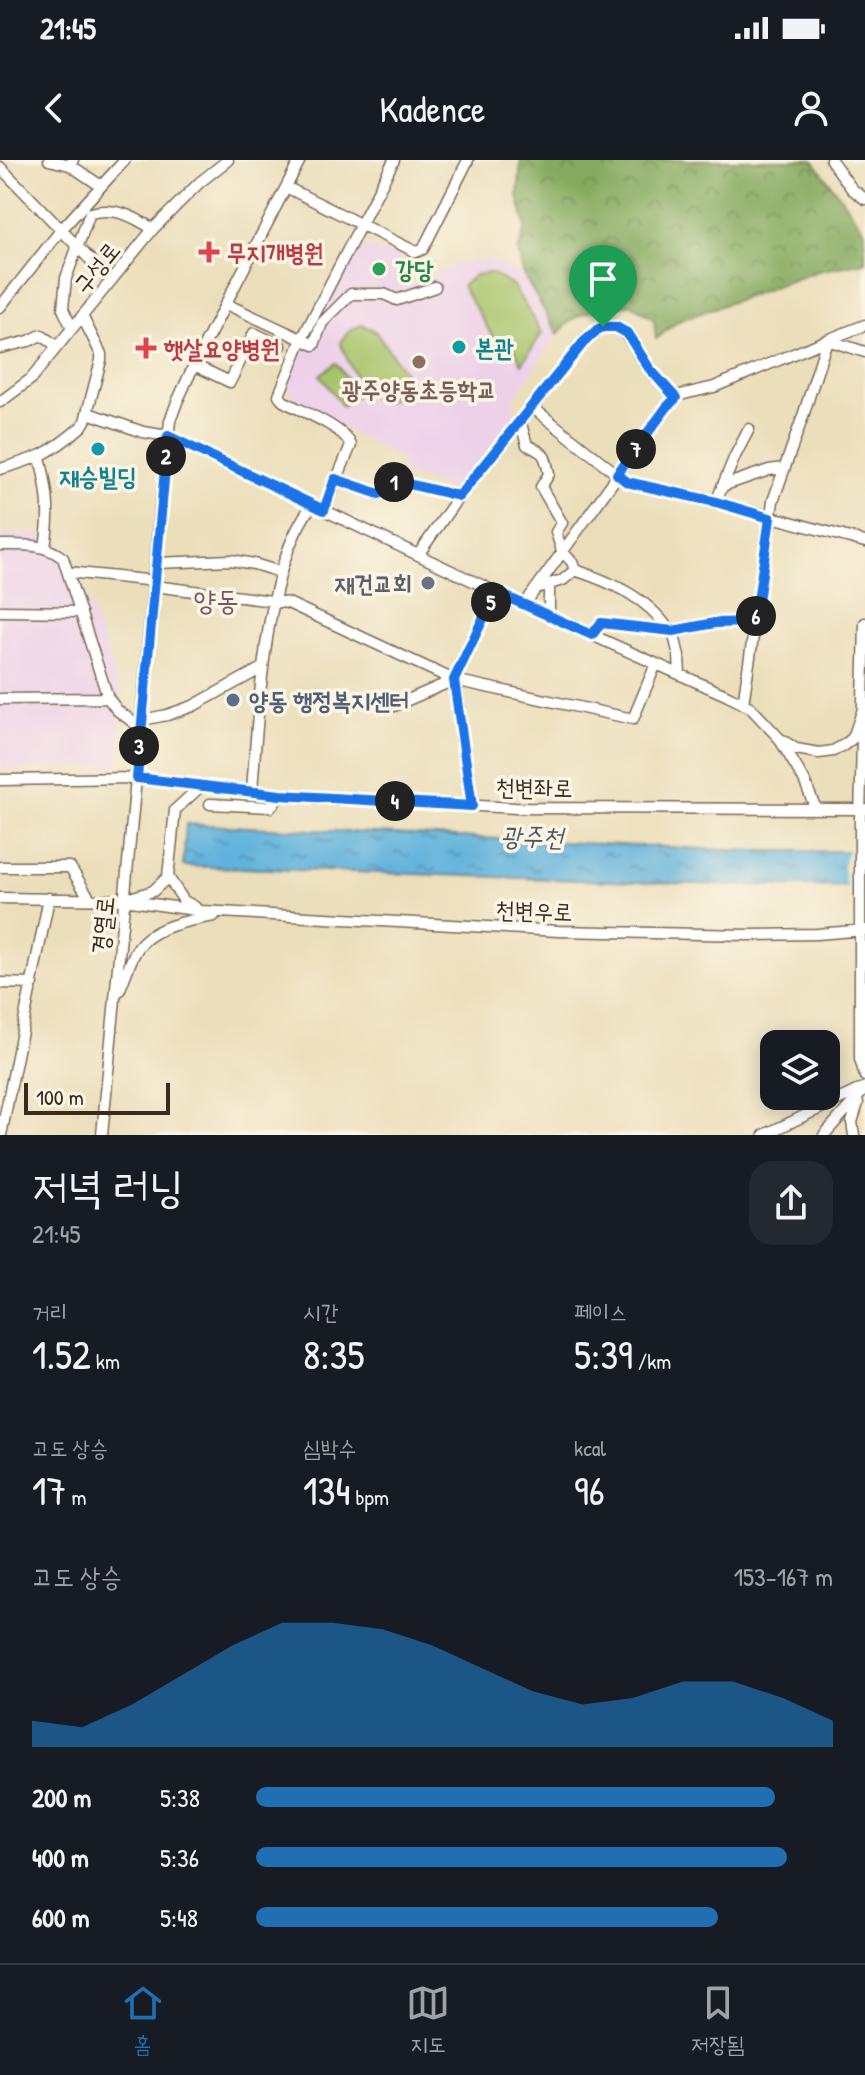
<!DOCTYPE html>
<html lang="ko">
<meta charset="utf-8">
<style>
body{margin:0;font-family:"Patrick Hand","Poor Story",sans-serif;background:#242831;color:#f1f3f6;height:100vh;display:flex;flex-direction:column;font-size:30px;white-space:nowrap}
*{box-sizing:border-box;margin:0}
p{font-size:26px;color:#9ea1a6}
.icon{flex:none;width:44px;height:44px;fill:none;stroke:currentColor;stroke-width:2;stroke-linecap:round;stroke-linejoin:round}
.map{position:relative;height:975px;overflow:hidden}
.panel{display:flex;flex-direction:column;background:#171b24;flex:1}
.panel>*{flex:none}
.controls{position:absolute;left:760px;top:870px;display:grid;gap:16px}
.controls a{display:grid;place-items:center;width:80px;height:80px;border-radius:16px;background:#171b24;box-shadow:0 4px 20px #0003;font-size:40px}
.scale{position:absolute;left:24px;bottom:20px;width:146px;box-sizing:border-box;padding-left:8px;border:4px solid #3b2a1e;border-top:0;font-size:22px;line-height:28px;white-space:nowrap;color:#3b2a1e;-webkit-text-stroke:6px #fcf5e5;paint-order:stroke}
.pin{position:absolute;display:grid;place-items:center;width:68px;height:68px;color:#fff;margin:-82px -34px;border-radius:50% 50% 50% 0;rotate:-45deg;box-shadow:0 0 8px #0007}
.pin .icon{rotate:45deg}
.km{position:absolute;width:40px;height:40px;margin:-20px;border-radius:50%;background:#222;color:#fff;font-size:22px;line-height:40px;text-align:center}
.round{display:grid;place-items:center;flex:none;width:84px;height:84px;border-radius:24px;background:#242831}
.summary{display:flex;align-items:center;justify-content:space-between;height:136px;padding:0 32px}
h1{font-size:44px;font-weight:600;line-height:60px}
.figures{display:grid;grid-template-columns:repeat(3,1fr);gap:12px;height:136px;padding:8px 32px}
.figures div{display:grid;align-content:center}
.figures b{font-size:40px;font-weight:600}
.figures small{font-size:22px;font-weight:400}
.figures p{font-size:22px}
.chart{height:224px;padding:16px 32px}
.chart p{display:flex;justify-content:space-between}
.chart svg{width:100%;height:144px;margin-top:8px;fill:#1f6fb2;opacity:.7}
ul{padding:0 32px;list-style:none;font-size:26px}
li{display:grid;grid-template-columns:128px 96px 1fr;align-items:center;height:60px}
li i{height:20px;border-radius:10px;background:#1f6fb2}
.status{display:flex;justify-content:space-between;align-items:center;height:56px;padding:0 40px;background:#171b24;direction:ltr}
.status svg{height:22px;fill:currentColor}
header{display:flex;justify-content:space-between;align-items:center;height:104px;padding:0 32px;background:#171b24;font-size:36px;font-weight:600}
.tab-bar{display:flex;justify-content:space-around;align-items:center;height:112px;border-top:2px solid #363941;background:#171b24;font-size:22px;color:#9ea1a6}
.tab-bar a{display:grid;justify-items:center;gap:4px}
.tab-bar .active{color:#1f6fb2}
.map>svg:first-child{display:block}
.built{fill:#edd1e9}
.forest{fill:url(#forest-crowns);stroke:#606a3e;stroke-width:2}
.green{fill:#a7c46b;stroke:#717744;stroke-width:2}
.water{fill:url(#water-ripples);stroke:#4e6e7d;stroke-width:2}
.pier{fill:#ebdeba}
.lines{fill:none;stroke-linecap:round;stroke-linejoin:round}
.minor-casing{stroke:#796955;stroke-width:13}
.minor{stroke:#fff;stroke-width:10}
.minor-bridge-casing{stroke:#796955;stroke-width:13;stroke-linecap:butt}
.minor-bridge{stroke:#fff;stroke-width:10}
.route-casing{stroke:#fff;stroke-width:16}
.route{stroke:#1a73e8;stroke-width:10}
.health-dot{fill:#e0444e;stroke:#fcf5e5;stroke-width:3}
.leisure-dot{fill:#2e9e5b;stroke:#fcf5e5;stroke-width:3}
.culture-dot{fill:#0f9aa8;stroke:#fcf5e5;stroke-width:3}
.education-dot{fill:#8d6e63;stroke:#fcf5e5;stroke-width:3}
.worship-dot{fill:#6b7280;stroke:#fcf5e5;stroke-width:3}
.service-dot{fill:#5c6f8a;stroke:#fcf5e5;stroke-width:3}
.labels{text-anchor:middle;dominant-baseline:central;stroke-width:7;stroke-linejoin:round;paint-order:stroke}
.health-label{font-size:24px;font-weight:bold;fill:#be3a42;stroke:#fcf5e5;text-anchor:start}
.street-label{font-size:24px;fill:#3b2a1e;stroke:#fcf5e5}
.leisure-label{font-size:24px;font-weight:bold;fill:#27864d;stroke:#fcf5e5;text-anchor:start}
.culture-label{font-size:24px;font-weight:bold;fill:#0d838f;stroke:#fcf5e5;text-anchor:start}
.education-label{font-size:24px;font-weight:bold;fill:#785e54;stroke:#fcf5e5}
.worship-label{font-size:24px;font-weight:bold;fill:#5b616d;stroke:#fcf5e5;text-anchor:end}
.service-label{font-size:24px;font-weight:bold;fill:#4e5e75;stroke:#fcf5e5;text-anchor:start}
.water-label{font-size:26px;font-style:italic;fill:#485a60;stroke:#fcf5e5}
.quarter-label{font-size:28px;fill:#74575f;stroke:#fcf5e5}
</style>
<div class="status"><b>21:45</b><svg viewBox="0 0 49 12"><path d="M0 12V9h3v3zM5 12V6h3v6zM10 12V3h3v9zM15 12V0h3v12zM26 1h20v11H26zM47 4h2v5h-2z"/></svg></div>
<header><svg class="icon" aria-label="back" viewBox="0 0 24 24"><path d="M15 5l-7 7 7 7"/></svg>Kadence<svg class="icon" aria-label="person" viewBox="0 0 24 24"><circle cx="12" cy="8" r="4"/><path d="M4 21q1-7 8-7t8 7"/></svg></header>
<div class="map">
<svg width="865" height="975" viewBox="0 0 865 975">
<defs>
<pattern id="forest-crowns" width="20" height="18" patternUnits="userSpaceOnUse" patternTransform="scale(2)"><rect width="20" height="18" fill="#85aa5f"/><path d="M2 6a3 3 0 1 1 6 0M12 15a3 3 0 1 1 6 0" fill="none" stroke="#6e8b4e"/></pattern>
<pattern id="water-ripples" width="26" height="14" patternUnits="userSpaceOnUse" patternTransform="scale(2)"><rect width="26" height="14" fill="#61b2dc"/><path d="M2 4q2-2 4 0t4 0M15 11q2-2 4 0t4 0" fill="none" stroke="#5191b2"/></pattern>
</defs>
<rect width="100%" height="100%" fill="#fcf5e5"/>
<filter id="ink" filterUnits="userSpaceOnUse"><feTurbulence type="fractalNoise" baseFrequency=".0125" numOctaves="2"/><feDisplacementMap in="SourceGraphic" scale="16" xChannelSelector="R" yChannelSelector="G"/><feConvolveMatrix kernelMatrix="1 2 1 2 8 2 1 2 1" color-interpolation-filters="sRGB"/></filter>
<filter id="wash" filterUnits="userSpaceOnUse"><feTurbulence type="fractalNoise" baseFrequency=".006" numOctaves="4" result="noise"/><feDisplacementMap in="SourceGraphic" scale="32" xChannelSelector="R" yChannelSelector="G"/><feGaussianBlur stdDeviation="1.8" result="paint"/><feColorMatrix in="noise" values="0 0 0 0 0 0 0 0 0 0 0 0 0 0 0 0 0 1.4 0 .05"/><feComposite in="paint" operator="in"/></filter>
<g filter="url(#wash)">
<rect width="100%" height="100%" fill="#ebdeba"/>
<path class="built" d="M358,84L402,98L404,124L416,123L453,105L487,98L524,116L558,174L514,238L515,257L465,320L454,330L402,314V301L294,241L289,232V221Z
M0,374H43L67,389L86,434L119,526L122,552L118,606L0,610Z"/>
<path class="forest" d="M521,0H813L865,71V102L818,111L678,161L656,179L654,160L631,144C602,148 577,149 558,174L524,116L518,92L526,67L518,36Z"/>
<path class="green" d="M491,113L513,126L542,173L522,204L513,186L500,188L462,126L475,115Z
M363,165L375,171L403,210L407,223C401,234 397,240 384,241C363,243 348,201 341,184C344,173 352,168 363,165Z
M336,203L358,234L342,246L320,215Z"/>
<path class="water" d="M186,664L749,691H865V727L719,725L183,706Z"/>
<path class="pier" d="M865,687V731H847L843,707L848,688Z"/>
</g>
<g filter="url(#ink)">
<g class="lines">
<g class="minor-casing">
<path id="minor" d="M49,0L70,5
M73,0L70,5L101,26
M831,0L852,29L865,39
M0,7L111,121
M286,27L416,92L423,89L468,0
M226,144L314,185L322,163L351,134H384L397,140L435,127
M0,147L61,70L125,0
M72,168L63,149L66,118L90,53C115,47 131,55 153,69
M0,188L29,181L41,175L57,186
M194,205L230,222L254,173L281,186
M0,242L31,219L153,69L200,22L228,0
M532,247L627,322L724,344L865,382
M88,253L143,272L168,276L498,433L728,536L750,547L779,578L796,589L819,593L833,591L844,585L853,578L863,549
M520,260L527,285C545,293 545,294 549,314L541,327L562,363L556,372L562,391L572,402L575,410L563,420L536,428
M40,297C48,332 51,351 45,387
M0,309C39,298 51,293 82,266L85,261L101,200V194L82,156
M335,319L379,334L396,321L459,336
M722,326L769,310L784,308
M716,342L735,296L749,269
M324,350L351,285C344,267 301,251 283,241L279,235L302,179L394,0
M0,385C23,385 44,383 63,398L108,538L117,550L141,568
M418,395L459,336L583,183C618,145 627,178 646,205C655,217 666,227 676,238
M156,403L231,400L254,404L280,412
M575,410C611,422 648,438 669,470
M68,412L155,421
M549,425V456
M154,426L288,443L454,520L633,559L656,504
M524,445L667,247L680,235L714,227L827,180L865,192
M0,451L81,452
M865,463L860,659V899L865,916
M673,471L679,496L680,514
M592,475L601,463L673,471L715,463L755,462
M0,539L108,538
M743,544L773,341L803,256L827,180L865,165
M394,546L454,520
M142,560L167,555L193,546L262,508
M780,580L804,620L816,649
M0,620L137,618L280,635L515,648L865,649
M252,631C256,576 260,520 269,466C277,423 286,380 312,345
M134,640L160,348L170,261L177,242L194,205L300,0
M210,644L271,647L280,635
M472,646L454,520L491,442L498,433
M0,707H70L90,739
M168,717L184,741L195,747
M0,738L124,740L202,751L558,771L748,775L817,774L865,770
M130,738L153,731L168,717L175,650L202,625
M0,823L33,824
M119,831C125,818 129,803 136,791C149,767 190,760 214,756
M1,975L49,738
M102,975L126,723
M764,975L865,927
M824,975L864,930
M854,975L852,962L858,943"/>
</g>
<use href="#minor" class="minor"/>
<g class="minor-bridge-casing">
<path id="minor-bridge" d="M126,723L134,640"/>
</g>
<use href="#minor-bridge" class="minor-bridge"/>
</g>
</g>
<g class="lines" filter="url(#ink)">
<g class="route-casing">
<path id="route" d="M603,167H616L627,173L649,208L676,238L667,247L617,314L627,322L716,342L770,358L755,462L715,463L673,471L601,463L592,475L498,433L491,442L454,520L472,646L280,635L137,618L168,276L324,350L335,319L379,334L396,321L459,336L583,183L597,170Z"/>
</g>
<use href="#route" class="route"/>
</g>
<g class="health-dot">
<path d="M205 80h8v8h8v8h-8v8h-8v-8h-8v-8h8z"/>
<path d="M142 176h8v8h8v8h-8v8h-8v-8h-8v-8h8z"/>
</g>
<circle class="leisure-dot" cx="379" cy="109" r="8"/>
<g class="culture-dot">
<circle cx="459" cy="187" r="8"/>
<circle cx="98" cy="289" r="8"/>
</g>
<circle class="education-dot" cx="419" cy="202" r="8"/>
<circle class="worship-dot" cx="428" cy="423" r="8"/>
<circle class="service-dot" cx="233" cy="540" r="8"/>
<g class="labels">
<g class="health-label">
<text x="227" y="92">무지개병원</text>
<text x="164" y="188">햇살요양병원</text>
</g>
<g class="street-label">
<text transform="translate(96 107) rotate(-51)">구성로</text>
<text transform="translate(534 627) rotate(1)">천변좌로</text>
<text transform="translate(534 750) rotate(2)">천변우로</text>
<text transform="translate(102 765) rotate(-84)">경열로</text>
</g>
<g class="leisure-label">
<text x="395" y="109">강당</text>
</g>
<g class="culture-label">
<text x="475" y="187">본관</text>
<text x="98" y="316" text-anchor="middle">재승빌딩</text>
</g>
<g class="education-label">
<text x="419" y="229">광주양동초등학교</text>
</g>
<g class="worship-label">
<text x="412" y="423">재건교회</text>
</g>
<g class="service-label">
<text x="249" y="540">양동 행정복지센터</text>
</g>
<g class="water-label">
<text transform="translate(532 676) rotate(1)">광주천</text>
</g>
<g class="quarter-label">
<text x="216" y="440">양동</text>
</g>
</g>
</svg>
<div class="controls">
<a><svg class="icon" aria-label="layers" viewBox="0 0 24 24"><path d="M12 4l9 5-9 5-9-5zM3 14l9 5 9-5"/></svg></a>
</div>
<div class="scale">100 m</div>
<div class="pin" style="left:603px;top:167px;background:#1e9e55"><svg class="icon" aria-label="arrive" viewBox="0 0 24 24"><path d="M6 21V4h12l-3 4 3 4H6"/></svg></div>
<b class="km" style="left:394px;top:322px">1</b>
<b class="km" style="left:166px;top:296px">2</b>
<b class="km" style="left:139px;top:586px">3</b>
<b class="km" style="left:395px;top:641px">4</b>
<b class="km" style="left:491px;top:442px">5</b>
<b class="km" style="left:756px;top:456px">6</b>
<b class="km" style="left:636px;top:289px">7</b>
</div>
<section class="panel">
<div class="summary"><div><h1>저녁 러닝</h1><p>21:45</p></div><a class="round"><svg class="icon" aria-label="share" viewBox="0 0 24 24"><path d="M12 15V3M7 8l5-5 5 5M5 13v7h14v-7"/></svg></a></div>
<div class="figures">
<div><p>거리</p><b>1.52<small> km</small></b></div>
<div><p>시간</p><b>8:35</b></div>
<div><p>페이스</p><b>5:39<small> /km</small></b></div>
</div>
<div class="figures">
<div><p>고도 상승</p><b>17<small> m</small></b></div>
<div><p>심박수</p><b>134<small> bpm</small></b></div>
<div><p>kcal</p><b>96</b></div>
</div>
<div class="chart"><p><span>고도 상승</span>153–167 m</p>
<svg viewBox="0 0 160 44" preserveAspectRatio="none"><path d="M0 44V36L10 38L20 31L30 22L40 13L50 6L60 6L70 8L80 13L90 20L100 27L110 31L120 29L130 24L140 24L150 29L160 36V44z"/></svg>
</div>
<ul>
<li><b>200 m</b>5:38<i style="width:90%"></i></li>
<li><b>400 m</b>5:36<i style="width:92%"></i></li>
<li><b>600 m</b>5:48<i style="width:80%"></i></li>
</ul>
</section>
<nav class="tab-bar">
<a class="active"><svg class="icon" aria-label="home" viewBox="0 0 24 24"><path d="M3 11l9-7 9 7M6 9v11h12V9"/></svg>홈</a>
<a><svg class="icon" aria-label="map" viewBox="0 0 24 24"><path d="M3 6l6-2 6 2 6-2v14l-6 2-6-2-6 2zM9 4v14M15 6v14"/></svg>지도</a>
<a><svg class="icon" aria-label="saved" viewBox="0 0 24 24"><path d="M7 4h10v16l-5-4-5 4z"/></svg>저장됨</a>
</nav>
